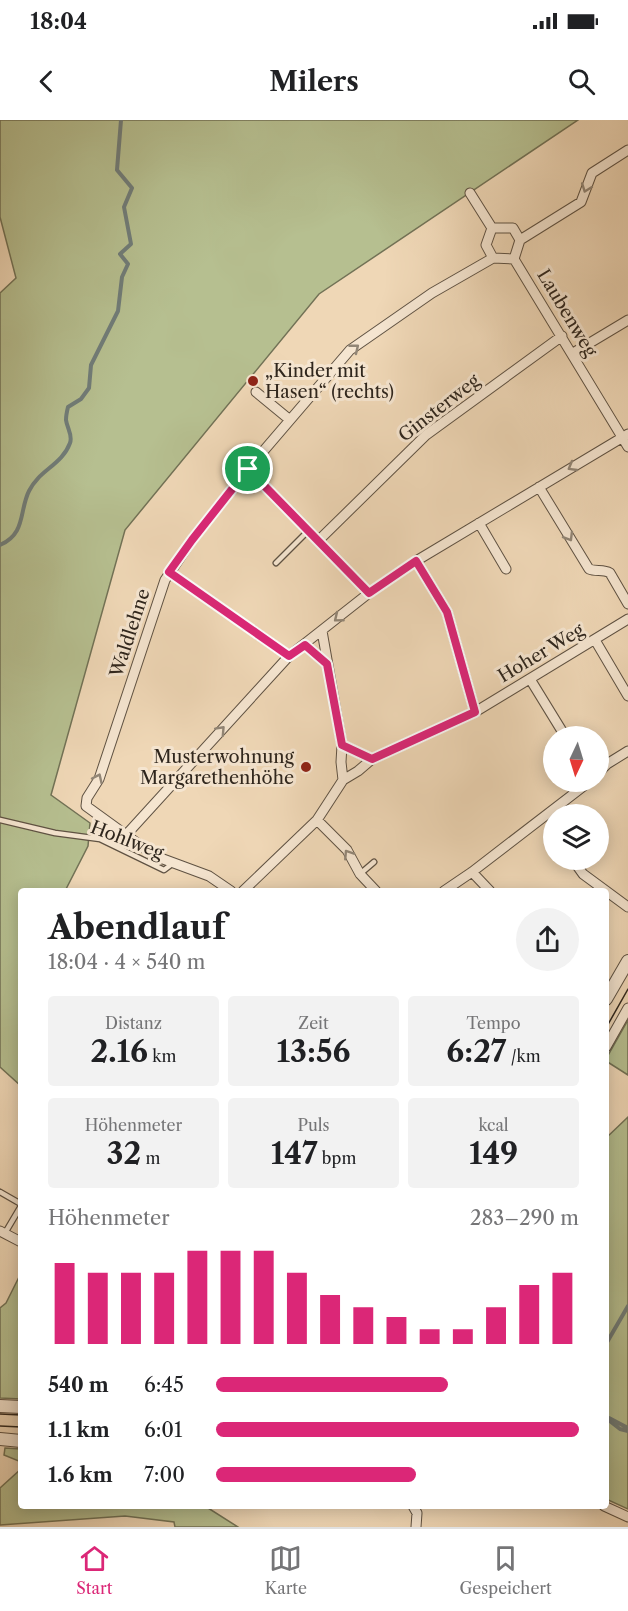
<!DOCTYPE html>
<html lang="de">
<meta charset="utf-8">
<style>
body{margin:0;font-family:"Libre Caslon Text",serif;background:#f2f2f2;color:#202124;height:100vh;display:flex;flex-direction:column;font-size:22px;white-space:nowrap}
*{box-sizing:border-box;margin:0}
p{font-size:20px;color:#757577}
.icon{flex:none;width:33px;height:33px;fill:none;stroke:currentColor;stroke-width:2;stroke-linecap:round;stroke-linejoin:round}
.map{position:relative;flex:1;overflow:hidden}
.side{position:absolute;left:18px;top:768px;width:591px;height:621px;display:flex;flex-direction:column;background:#fff;border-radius:6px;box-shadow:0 3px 15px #0003}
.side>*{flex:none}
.needle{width:39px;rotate:184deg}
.fabs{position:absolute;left:543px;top:606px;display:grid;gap:12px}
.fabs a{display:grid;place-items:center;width:66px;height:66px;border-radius:50%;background:#fff;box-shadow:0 3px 15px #0003;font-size:30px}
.pin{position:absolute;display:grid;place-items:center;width:51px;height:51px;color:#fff;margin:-26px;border:3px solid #fff;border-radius:50%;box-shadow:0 2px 6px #0007}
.round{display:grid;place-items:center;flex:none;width:63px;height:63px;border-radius:32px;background:#f2f2f2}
.headline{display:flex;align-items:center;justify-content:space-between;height:102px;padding:0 30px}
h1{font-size:33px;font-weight:800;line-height:45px}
.figures{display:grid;grid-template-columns:repeat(3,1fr);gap:9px;height:102px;padding:6px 30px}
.figures div{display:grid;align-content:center;border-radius:6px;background:#f2f2f2;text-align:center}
.figures b{font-size:30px;font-weight:800}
.figures small{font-size:16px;font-weight:400}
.figures p{font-size:16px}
.chart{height:168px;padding:12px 30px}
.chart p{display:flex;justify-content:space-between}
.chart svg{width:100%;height:108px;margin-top:6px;stroke:#db2777;stroke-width:6}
ul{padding:0 30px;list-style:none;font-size:20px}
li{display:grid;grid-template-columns:96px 72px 1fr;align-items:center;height:45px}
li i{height:15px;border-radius:8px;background:#db2777}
.status{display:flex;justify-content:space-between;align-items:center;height:42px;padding:0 30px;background:#fff;direction:ltr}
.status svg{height:16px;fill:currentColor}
header{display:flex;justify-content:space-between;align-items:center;height:78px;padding:0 30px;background:#fff;font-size:27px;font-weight:800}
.dock{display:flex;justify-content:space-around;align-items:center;height:84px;border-top:2px solid #e0e0e0;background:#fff;font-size:16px;color:#757577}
.dock a{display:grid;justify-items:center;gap:3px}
.dock .selected{color:#db2777}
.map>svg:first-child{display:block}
.green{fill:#b6bf90;stroke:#727256;stroke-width:1.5}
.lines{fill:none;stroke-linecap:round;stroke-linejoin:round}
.stream{stroke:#717d79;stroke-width:4}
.service-casing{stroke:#5f5243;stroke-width:7}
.minor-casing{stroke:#5f5243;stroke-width:11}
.tertiary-casing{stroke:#5f5243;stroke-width:14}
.service{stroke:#f5e5d0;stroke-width:4.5}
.minor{stroke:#f5e5d0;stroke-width:9}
.tertiary{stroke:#f5e5d0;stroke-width:12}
.tram{stroke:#2f261d;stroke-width:1.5}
.oneway{stroke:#928676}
.route-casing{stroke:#fff;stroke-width:12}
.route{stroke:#db2777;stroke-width:8}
.poi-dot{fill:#8f2418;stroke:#f5e5d0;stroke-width:2}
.labels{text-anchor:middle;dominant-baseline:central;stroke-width:6;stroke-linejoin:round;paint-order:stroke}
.street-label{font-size:18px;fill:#2f261d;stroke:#f5e5d0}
.poi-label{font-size:18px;fill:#2f261d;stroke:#f5e5d0;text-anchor:start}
</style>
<div class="status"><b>18:04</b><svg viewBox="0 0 49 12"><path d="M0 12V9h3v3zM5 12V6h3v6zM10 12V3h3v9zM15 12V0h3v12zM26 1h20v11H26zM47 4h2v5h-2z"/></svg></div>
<header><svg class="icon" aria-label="back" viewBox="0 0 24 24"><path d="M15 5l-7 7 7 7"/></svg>Milers<svg class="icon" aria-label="search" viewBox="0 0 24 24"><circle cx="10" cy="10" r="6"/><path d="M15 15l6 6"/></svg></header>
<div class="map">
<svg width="628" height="1407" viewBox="0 0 628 1407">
<rect width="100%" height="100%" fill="#efd7b6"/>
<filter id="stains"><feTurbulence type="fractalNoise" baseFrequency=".00333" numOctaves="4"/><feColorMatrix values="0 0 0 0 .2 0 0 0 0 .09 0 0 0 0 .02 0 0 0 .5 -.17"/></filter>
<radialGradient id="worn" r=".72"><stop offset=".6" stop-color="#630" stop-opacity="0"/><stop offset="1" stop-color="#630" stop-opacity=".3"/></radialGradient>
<path class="green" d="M0,0H578L319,174L125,410L51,675L90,703L88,726L65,771H21V966L0,947V173L16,158L0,97Z
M628,900V955L606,941V939Z
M628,997V1389L606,1379V1018Z
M21,1153V1279L0,1278V1188L6,1183Z
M5,1328L21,1329V1342L4,1335Z
M21,1349V1386H208V1388L238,1407H175L174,1402L125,1396L0,1405V1368Z"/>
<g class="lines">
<path class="stream" d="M0,425C26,414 19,391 29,371C39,350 62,345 70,323C73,315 67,308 66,300C66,296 67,291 68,287L81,279L89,268L91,245L118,191L122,157L128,144L120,134L131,124L124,87L132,68L117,50L121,0
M606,1224L628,1186
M606,1298L620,1309L628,1311
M609,1298L628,1308"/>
<g class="service-casing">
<path id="service" d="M276,443L308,411
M0,700L55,713L100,719L164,750L172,744
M360,754L374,742
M0,1072L21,1084
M5,1113L21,1086"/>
</g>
<g class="minor-casing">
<path id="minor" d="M470,73L492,108
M492,108H513L520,120L514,139L493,138L486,125Z
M520,120L581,82L592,53L628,30
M514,139L628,327
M573,233L628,200
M256,272L290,300
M248,349L369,473
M539,367L589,449C596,452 603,449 610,453L628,484
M479,403L506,449
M319,420L426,315L562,216
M416,441L447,492L475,592
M169,452L289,536
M322,511L342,625L341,642L343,660
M595,520L628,576
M305,525L327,544
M530,559L565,616
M342,625L372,639
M598,653L607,644L628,631
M317,700L347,730L360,754L376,771
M126,715L289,536L369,473L416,441L628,314
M573,740L583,754L628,787
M472,752L490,771
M231,771L209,756L155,736L86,686L87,678L99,659L165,460L192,420L248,349L350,230L432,173L493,138
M243,771L317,700L343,660L358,651L372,639L475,592L628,499
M444,771L472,752L589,662
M606,927L628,888
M0,1111L21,1122
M413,1386L417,1393L416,1407
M604,1386L628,1397"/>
</g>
<g class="tertiary-casing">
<path id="tertiary" d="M606,879L628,841
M0,1286L21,1287
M0,1319L21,1321"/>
</g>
<use href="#service" class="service"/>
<use href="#minor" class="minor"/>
<use href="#tertiary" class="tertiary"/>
<path class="tram" d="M606,908L628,869
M0,1294L21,1295
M0,1306L21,1307"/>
</g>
<defs><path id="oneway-chevron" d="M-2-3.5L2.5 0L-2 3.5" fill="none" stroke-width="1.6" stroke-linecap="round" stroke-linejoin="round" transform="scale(1.5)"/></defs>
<g class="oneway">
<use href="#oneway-chevron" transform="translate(586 68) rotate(110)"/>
<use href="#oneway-chevron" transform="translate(355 228) rotate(-39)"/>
<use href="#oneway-chevron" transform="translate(572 347) rotate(150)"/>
<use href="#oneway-chevron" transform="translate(569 417) rotate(59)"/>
<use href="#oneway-chevron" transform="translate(338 498) rotate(141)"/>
<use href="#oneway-chevron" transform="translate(221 610) rotate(-47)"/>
<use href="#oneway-chevron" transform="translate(98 658) rotate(-65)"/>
<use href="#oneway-chevron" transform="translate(348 734) rotate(-123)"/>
</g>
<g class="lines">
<g class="route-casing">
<path id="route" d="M248,349L369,473L416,441L447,492L475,592L372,639L342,625L327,544L305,525L289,536L169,452L192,420Z"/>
</g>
<use href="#route" class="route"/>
</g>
<g class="poi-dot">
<circle cx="253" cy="261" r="6"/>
<circle cx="306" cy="647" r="6"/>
</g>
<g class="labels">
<g class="street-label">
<text transform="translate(567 193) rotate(59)">Laubenweg</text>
<text transform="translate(439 288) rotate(-38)">Ginsterweg</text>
<text transform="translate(130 513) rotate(-72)">Waldlehne</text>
<text transform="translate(541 533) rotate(-31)">Hoher Weg</text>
<text transform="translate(127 720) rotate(21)">Hohlweg</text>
</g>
<g class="poi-label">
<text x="265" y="251">„Kinder mit<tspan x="265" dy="21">Hasen“ (rechts)</tspan></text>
<text x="294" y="637" text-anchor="end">Musterwohnung<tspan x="294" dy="21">Margarethenhöhe</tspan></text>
</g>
</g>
<rect width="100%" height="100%" filter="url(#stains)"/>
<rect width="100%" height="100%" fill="url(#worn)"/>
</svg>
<div class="fabs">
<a><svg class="needle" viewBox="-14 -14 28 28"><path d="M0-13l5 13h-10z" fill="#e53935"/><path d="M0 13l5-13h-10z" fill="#757577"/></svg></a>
<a><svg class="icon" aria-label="layers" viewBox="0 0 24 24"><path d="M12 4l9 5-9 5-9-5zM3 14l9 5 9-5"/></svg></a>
</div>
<div class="pin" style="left:248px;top:349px;background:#1e9e55"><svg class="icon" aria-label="arrive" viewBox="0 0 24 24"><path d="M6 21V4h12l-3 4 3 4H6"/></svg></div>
<section class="side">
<div class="headline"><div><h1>Abendlauf</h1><p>18:04 · 4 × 540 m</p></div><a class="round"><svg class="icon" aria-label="share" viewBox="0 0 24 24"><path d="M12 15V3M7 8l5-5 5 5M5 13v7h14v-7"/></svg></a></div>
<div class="figures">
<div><p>Distanz</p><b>2.16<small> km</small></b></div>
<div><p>Zeit</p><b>13:56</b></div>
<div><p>Tempo</p><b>6:27<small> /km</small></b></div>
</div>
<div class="figures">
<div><p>Höhenmeter</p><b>32<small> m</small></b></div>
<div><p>Puls</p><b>147<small> bpm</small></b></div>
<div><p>kcal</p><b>149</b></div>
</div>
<div class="chart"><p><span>Höhenmeter</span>283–290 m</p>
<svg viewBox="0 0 160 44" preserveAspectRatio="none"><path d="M5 44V11M15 44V15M25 44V15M35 44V15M45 44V6M55 44V6M65 44V6M75 44V15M85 44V24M95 44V29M105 44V33M115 44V38M125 44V38M135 44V29M145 44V20M155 44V15"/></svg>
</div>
<ul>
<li><b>540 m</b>6:45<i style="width:64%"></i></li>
<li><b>1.1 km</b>6:01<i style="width:100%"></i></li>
<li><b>1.6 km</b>7:00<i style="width:55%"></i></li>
</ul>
</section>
</div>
<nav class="dock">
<a class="selected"><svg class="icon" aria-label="home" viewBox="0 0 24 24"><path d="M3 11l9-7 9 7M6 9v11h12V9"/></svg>Start</a>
<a><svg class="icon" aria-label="map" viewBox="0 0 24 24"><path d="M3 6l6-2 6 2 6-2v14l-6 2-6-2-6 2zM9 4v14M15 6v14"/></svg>Karte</a>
<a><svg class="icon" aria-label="saved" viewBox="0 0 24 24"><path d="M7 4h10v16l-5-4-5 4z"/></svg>Gespeichert</a>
</nav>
